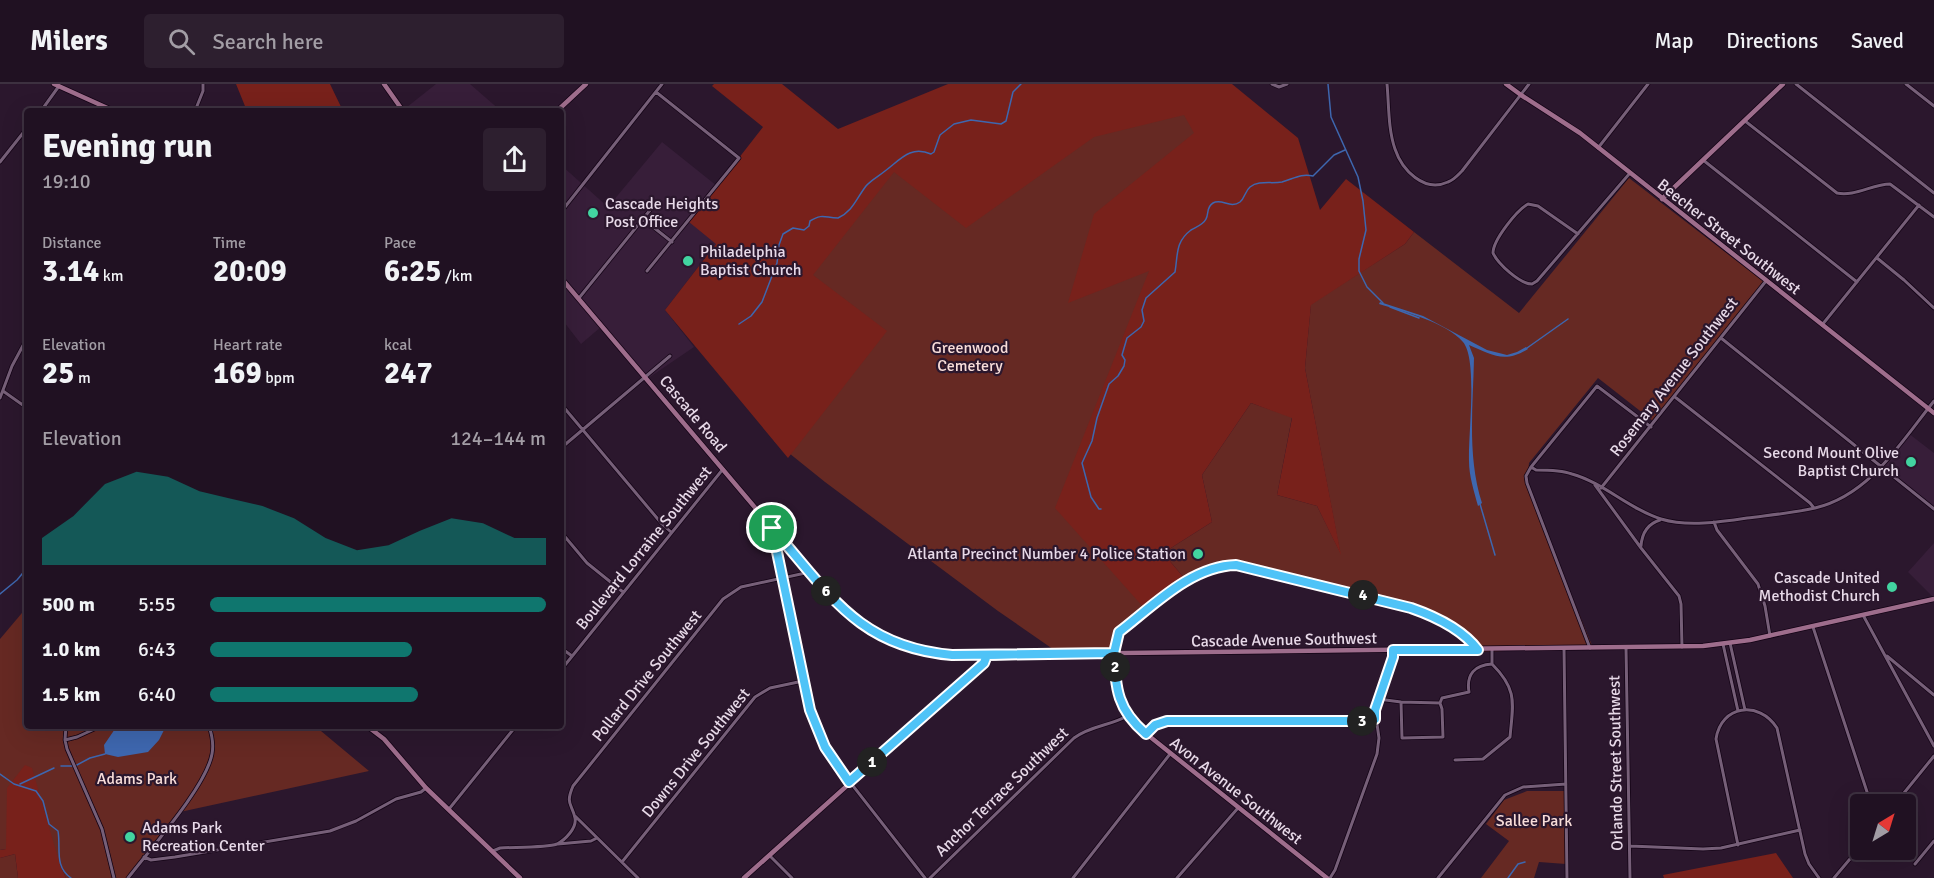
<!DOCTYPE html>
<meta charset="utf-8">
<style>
body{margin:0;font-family:Signika,sans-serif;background:#2d1f2f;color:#f1f3f6;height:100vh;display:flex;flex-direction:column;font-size:22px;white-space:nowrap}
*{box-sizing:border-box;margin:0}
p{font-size:20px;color:#a29da5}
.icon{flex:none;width:33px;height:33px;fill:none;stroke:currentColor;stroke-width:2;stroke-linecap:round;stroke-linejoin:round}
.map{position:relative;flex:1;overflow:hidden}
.sheet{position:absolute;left:24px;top:24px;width:540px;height:621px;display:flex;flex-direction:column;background:#201122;border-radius:6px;box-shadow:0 6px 24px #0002,0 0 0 2px #3d3140}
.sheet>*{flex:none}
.needle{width:39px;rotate:38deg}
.controls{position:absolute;left:1850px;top:710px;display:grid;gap:12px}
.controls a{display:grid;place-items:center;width:66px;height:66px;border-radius:6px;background:#201122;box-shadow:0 6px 24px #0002,0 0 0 2px #3d3140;font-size:30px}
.pin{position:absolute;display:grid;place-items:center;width:51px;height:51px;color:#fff;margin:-26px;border:3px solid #fff;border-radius:50%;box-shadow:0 2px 6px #0007}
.km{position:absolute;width:30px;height:30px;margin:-15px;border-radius:50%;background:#222;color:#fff;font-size:16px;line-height:30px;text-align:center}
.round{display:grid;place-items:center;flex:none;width:63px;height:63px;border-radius:6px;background:#2d1f2f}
.head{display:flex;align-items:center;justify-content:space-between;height:102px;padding:0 18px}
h1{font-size:33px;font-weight:700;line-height:45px}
.stats{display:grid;grid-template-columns:repeat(3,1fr);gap:9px;height:102px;padding:6px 18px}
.stats div{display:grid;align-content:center}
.stats b{font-size:30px;font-weight:700}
.stats small{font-size:16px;font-weight:400}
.stats p{font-size:16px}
.chart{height:168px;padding:12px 18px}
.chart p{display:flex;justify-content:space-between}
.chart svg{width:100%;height:108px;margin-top:6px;fill:#0f766e;opacity:.7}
ul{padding:0 18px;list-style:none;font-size:20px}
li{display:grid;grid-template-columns:96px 72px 1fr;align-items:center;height:45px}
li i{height:15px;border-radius:8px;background:#0f766e}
header{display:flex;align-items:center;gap:36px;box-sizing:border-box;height:84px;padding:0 30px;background:#201122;border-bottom:2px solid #3d3140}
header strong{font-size:28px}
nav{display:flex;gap:33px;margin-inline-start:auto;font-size:21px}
.search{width:420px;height:54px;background:#2d1f2f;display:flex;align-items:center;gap:15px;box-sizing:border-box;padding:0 21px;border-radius:6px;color:#a29da5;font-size:22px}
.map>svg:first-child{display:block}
.built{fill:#371e39}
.green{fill:#662923}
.forest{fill:#78211b}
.water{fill:#3e67af}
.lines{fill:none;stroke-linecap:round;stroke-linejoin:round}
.stream{stroke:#3e67af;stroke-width:1.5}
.street-casing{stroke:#130315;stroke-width:4.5}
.secondary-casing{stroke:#130315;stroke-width:6}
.street{stroke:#765f78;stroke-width:3}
.secondary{stroke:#9e6d8c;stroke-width:4.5}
.route-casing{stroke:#fff;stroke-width:12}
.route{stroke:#4fc3f7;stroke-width:8}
.poi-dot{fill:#42d4a0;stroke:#2b172d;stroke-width:2}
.labels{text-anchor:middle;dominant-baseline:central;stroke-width:4.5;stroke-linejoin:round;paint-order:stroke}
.poi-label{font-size:16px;fill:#e8dae9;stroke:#2b172d;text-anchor:start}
.street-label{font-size:16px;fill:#e8dae9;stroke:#2b172d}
.park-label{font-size:16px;fill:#f8ddd9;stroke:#2b172d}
</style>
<header>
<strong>Milers</strong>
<div class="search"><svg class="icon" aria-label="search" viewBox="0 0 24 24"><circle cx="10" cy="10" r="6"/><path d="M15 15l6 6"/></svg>Search here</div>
<nav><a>Map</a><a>Directions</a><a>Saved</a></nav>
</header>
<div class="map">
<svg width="1934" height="794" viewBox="0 0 1934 794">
<rect width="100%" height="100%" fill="#2b172d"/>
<path class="built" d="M436,0H470L501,27H402Z
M662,58L717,102L716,160L665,226L694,263L644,297L602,242L581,260L561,234V81L608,123Z
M1908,349L1934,369V423L1881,379Z
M1934,459V514L1908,488Z"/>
<path class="green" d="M1127,0L1244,33L1155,166L1158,517L1119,548L1114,569L1060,570L998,527L825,398L774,357L791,196L883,80Z
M1629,94L1764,198L1653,337L1598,294L1529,379L1527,401L1593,564L1476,568C1461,550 1444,539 1424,528L1242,483L1213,484L1185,495L1163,469L1212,438L1202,391L1251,319L1292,333L1277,411L1317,422L1340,468L1305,284L1311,220L1405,160L1414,148L1519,229Z
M27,523V642H315L369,687L180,728L127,794H66L60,781L6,765L0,766V555Z
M1527,707H1564L1566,780L1539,778L1534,794H1481L1509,757L1486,740L1504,716Z
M15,770L18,794H0V774Z"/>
<path class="forest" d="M236,0H330L343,27H247Z
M714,0H782L838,45L948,0H1232L1298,54L1320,126L1346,95L1414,148L1405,160L1311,221L1305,284L1341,471L1317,422L1277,411L1292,334L1251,319L1202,391L1212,438L1163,469L1185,495L1145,525L1055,424L1149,187L1068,219L1094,130L1194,49L1184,31L1094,53L966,144L894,88L813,191L887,247L788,374L665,226L716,160L689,138L763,43L712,2Z
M25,681L32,684L60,781L66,794H18L15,770L0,774V766L6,765L7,704Z
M1776,769L1793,794H1664L1663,791Z"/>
<path class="water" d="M1380,218L1423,232L1487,266L1507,271L1517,268L1526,263L1528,265C1504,280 1491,270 1469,261L1474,274C1473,323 1467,372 1482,419L1478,422C1474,407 1469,392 1469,377C1468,350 1478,276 1463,258C1446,238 1404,228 1379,220Z
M117,642H166L159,656L148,668L118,673L105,670L104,661Z"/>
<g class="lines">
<path class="stream" d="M1328,0L1331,33L1358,93L1363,117L1366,146L1359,175V187L1367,203L1383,219
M1390,223L1419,234
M739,240L751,232L762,218L777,179L779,161L783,150L793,144L804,146L809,142L810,137C823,129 825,134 838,134C853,127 856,115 866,102C871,96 879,92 885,87C900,76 910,61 931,70L934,68L940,51L954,40L971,36L1001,40L1006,37L1013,8L1021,0
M1527,264L1568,235
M1480,420L1495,471
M1101,425H1099L1091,413L1082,379L1092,357L1097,334L1109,300L1118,292L1124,282L1125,276L1122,271L1127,254L1141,243L1144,237L1142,226L1146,214L1175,188C1178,171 1175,158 1191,146C1196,143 1203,141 1206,135C1209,130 1206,123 1213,119C1222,114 1230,125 1240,118C1245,114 1245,107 1250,103C1259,96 1271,100 1282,98C1293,95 1301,89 1313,92L1334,71L1345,66
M0,510L17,496L27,484
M61,682H75L90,674L105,670
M0,690L14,700L36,707L43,717L49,740L58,747C61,765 54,782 71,794
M20,700L54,684
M1508,794L1518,780L1525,778"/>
<g class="street-casing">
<path id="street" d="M1272,0L1279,3L1287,0
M1387,0C1389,21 1388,45 1395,65C1402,86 1424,109 1448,98C1454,96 1458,91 1462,87L1529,0
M1796,0L1934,109
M1906,0L1934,22
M41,27L59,2
M195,27L203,7V0
M1745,37L1837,109C1854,113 1873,100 1890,100L1934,133
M1598,64L1648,0
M1703,76L1857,198
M0,78L27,44
M561,128L662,0
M643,135L672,158
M1578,150L1538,122L1528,120C1517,126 1493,156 1493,169C1498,180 1520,200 1532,200L1537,197L1630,89
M1877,174L1904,196L1934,224
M647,187L739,74L656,8
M579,214L655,120
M1822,241L1919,121
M1721,254L1934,425
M3,307L27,324
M1675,313L1810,419L1814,424
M0,314L12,282L27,254
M561,320L662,440L671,448
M561,364L670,272
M1531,383L1536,386C1548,386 1561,386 1572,390C1604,399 1629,425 1661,435C1687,443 1721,438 1747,434C1770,431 1793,429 1815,424C1870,411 1901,358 1934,317
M1595,401L1641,464L1679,512L1681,520L1682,563
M1601,404L1766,197
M1714,438L1717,446L1758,500L1765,522L1770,552
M773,446L810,626L819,651L832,675L925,794
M561,448L587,479L623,508
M1641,462C1642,449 1647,440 1660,436
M1863,531L1934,662
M1813,543L1871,720
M1730,559L1745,626
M1723,560L1738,627
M561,564L572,572
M1564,564L1567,794
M1590,564L1527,399L1526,392L1531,383L1597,302L1651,343
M1626,564L1630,794
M1114,569L1119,548C1148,526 1188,486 1225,481C1236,480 1247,483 1258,485L1411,524C1433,532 1462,545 1477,564
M1887,572L1934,611
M561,586L723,385
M1378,615L1401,618L1440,619L1442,614L1469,608C1466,590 1475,581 1492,580
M1401,618L1402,654L1443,653L1442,625L1440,619
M66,642L65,656L67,665L102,745L114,794
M1146,650L1155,641L1167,637H1361L1375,635
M65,656L77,653L101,642
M1455,676L1483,675L1510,653C1513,619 1518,606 1492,580V565
M1895,720L1934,672
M449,725L516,642
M575,732L638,794
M558,760L591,757L597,754
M1738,761L1716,655C1721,621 1759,616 1777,644L1805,770L1809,780L1819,794
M1630,762L1703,765L1721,764L1800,746
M493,767L500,764C513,763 546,764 557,760C565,756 577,744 575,734C572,719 565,721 573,702L723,515L741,503L810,488
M770,772L792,794
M144,773L151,776L175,773L330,747L356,737L396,715L421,708L426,704
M622,778L755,613L770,604L803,597
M1915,780L1934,757
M128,794C150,765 206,703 212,670C214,660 212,651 209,642
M930,794L1074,654C1092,641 1110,642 1127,632
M1073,794L1170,670
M1177,794L1238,724
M1330,794L1335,786L1377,670L1379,654L1375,626L1393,573V566
M1438,794L1505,711L1523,703L1566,700
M1834,794L1860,763"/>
</g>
<g class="secondary-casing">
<path id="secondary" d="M54,0L114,27
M384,0L403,27
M1506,0L1521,11L1580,49L1934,329
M557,27L586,0
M1662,115L1783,0
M561,194L834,517C868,550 905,567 952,571L1703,562L1750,556L1934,515
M1114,569C1116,596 1116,619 1134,640L1327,794
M367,642L384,655L426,704L520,794
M744,794L984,579L987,571"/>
</g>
<use href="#street" class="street"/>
<use href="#secondary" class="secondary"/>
</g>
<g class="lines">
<g class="route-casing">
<path id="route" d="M772,444L810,626L825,663L849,698L984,579L987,571L1114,569C1116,606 1117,625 1146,650L1155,641L1167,637H1361L1375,635V626L1393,573V566H1478C1463,546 1434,532 1411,524L1236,481C1191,482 1153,522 1119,548L1114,569L952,571C858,563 829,509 772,444"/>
</g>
<use href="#route" class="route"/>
</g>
<g class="poi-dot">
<circle cx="593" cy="129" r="6"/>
<circle cx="688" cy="177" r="6"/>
<circle cx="1911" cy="378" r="6"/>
<circle cx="1198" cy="470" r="6"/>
<circle cx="1892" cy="503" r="6"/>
<circle cx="130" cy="753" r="6"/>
</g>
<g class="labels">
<g class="poi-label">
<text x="605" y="120">Cascade Heights<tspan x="605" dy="18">Post Office</tspan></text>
<text x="700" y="168">Philadelphia<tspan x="700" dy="18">Baptist Church</tspan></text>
<text x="1899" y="369" text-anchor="end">Second Mount Olive<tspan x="1899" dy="18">Baptist Church</tspan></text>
<text x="1186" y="470" text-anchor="end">Atlanta Precinct Number 4 Police Station</text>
<text x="1880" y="494" text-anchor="end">Cascade United<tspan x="1880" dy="18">Methodist Church</tspan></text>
<text x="142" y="744">Adams Park<tspan x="142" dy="18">Recreation Center</tspan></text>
</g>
<g class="street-label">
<text transform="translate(1729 153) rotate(38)">Beecher Street Southwest</text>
<text transform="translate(1674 293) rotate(-52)">Rosemary Avenue Southwest</text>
<text transform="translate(693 330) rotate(50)">Cascade Road</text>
<text transform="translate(644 464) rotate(-51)">Boulevard Lorraine Southwest</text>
<text transform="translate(1284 556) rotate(-1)">Cascade Avenue Southwest</text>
<text transform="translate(647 592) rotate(-51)">Pollard Drive Southwest</text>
<text transform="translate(696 669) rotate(-51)">Downs Drive Southwest</text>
<text transform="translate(1616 679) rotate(-91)">Orlando Street Southwest</text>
<text transform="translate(1236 707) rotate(38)">Avon Avenue Southwest</text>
<text transform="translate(1002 708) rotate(-44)">Anchor Terrace Southwest</text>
</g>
<g class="park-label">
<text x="970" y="264">Greenwood<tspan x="970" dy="18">Cemetery</tspan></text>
<text x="137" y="695">Adams Park</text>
<text x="1534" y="737">Sallee Park</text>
</g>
</g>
</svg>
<div class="controls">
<a><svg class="needle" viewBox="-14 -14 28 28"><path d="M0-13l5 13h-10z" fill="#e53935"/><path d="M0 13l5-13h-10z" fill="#a29da5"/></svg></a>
</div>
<div class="pin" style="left:772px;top:444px;background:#1e9e55"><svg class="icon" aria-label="arrive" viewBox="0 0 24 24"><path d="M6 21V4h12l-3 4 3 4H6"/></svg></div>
<b class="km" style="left:872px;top:678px">1</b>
<b class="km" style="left:1115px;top:583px">2</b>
<b class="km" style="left:1362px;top:637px">3</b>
<b class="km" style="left:1363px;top:511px">4</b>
<b class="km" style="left:826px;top:507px">6</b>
<section class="sheet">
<div class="head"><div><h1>Evening run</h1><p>19:10</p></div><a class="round"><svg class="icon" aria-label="share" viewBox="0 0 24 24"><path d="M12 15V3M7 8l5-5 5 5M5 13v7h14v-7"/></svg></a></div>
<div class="stats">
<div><p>Distance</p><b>3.14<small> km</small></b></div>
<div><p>Time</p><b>20:09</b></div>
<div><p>Pace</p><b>6:25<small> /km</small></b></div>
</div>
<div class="stats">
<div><p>Elevation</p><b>25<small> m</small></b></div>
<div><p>Heart rate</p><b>169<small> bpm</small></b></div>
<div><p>kcal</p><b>247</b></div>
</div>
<div class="chart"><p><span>Elevation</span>124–144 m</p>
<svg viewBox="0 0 160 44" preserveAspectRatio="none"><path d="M0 44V33L10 24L20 11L30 6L40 8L50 14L60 17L70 20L80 25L90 33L100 38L110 36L120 30L130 25L140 27L150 33L160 33V44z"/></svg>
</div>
<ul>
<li><b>500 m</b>5:55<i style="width:100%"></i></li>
<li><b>1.0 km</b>6:43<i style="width:60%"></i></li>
<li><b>1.5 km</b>6:40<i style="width:62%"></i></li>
</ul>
</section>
</div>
